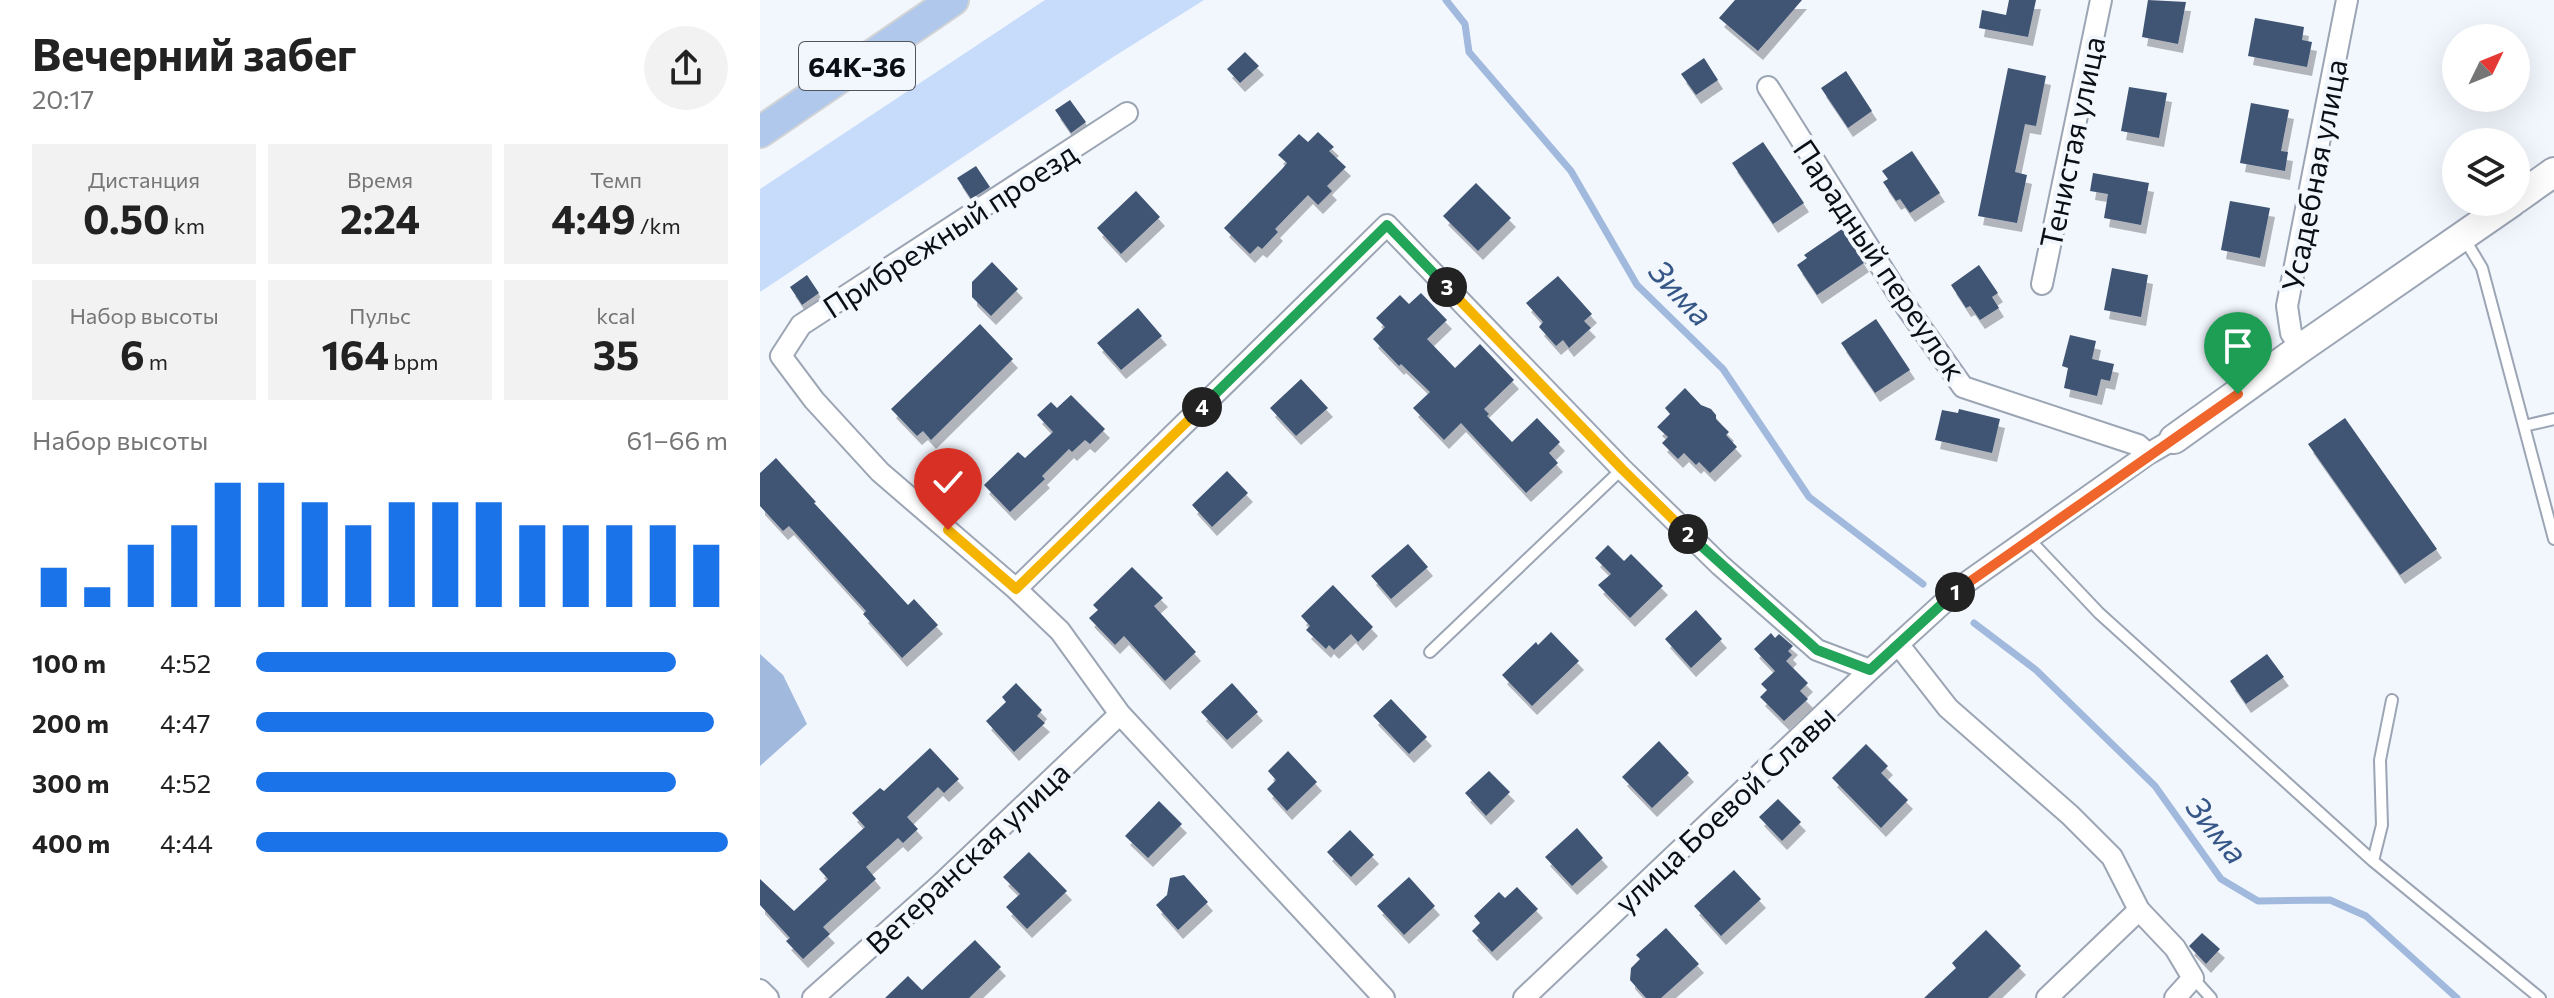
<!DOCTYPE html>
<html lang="ru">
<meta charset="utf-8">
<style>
body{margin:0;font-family:Commissioner,sans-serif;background:#f2f2f2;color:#222;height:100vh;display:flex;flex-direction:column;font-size:30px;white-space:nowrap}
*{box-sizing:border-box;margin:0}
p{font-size:26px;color:#767676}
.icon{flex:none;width:44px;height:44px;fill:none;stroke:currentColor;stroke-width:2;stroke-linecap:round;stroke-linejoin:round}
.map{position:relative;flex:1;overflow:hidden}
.drawer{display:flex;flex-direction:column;background:#fff;width:760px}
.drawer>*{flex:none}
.needle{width:52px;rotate:47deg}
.fabs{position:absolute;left:1682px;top:24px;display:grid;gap:16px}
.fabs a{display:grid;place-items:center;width:88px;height:88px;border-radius:50%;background:#fff;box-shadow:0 8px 32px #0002;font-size:40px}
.pin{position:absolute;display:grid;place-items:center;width:68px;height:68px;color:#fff;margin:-82px -34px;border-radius:50% 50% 50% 0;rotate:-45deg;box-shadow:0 0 8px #0007}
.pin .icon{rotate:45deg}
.km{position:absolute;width:40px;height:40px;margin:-20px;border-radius:50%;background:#222;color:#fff;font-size:22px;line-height:40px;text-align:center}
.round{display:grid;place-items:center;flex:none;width:84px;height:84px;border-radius:42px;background:#f2f2f2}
.overview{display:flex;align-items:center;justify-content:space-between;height:136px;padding:0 32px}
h1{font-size:44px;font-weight:700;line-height:60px}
.metrics{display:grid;grid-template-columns:repeat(3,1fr);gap:12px;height:136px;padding:8px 32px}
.metrics div{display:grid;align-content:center;border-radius:0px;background:#f2f2f2;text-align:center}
.metrics b{font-size:40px;font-weight:700}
.metrics small{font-size:22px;font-weight:400}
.metrics p{font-size:22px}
.chart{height:224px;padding:16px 32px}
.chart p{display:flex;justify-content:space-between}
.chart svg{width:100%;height:144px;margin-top:8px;stroke:#1a73e8;stroke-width:6}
ul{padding:0 32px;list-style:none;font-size:26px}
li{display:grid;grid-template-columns:128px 96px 1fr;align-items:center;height:60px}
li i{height:20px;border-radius:10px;background:#1a73e8}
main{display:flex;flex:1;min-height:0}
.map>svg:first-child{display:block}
.green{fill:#c7dcfa}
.water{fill:#a0b9dd}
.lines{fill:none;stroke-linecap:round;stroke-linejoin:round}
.stream{stroke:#a0b9dd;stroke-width:7}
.building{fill:#3f5473;filter:url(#shadow)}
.lane-casing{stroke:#9ba5b4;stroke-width:14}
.street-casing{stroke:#9ba5b4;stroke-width:24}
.secondary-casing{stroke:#9ba5b4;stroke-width:32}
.primary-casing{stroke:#d3d4d5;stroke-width:34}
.lane{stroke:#fff;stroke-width:10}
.street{stroke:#fff;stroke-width:20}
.secondary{stroke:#fff;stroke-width:28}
.primary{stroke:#b0c8eb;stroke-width:30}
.split-1-casing{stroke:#fff;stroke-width:16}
.split-2-casing{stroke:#fff;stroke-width:16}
.split-3-casing{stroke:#fff;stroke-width:16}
.split-4-casing{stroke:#fff;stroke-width:16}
.split-5-casing{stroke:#fff;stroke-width:16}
.split-1{stroke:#f0652b;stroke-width:10}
.split-2{stroke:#22a559;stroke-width:10}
.split-3{stroke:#f5b400;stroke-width:10}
.split-4{stroke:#22a559;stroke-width:10}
.split-5{stroke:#f5b400;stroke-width:10}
.labels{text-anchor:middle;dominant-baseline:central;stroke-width:8;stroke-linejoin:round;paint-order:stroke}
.shield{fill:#f2f6fd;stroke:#50545a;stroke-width:2}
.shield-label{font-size:28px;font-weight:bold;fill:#0b0e14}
.street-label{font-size:30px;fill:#0b0e14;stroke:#f2f6fd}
.water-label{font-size:32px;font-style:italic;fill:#355686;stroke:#f2f6fd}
</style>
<main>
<section class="drawer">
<div class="overview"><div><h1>Вечерний забег</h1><p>20:17</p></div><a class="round"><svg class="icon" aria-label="share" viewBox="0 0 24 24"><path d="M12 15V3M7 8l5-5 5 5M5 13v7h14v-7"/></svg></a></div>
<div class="metrics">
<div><p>Дистанция</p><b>0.50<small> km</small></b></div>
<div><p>Время</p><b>2:24</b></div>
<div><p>Темп</p><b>4:49<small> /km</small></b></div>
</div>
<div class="metrics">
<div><p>Набор высоты</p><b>6<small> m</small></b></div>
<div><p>Пульс</p><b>164<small> bpm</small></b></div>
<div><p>kcal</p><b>35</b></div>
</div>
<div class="chart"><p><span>Набор высоты</span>61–66 m</p>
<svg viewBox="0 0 160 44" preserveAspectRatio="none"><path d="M5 44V32M15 44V38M25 44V25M35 44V19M45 44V6M55 44V6M65 44V12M75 44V19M85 44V12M95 44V12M105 44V12M115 44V19M125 44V19M135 44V19M145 44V19M155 44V25"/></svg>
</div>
<ul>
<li><b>100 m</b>4:52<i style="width:89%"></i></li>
<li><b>200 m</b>4:47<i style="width:97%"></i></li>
<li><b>300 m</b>4:52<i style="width:89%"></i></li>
<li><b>400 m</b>4:44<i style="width:100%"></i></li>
</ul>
</section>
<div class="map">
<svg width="1794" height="998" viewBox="0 0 1794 998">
<defs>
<filter id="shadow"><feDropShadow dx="5" dy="9" stdDeviation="0" flood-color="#0004"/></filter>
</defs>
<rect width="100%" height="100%" fill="#f2f6fd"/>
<path class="green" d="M285,0H444L350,59L0,292V189Z"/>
<path class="water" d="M0,654L23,675L47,724L0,766Z"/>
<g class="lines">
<path class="stream" d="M686,0L705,24L709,52L811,171L877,285L963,369L1049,497L1163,584
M1214,623L1276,670L1395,786L1461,879L1498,901L1570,900L1606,916L1697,998"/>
</g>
<path class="building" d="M975,0H1042L998,51L959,18Z
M1249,0H1276L1268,37L1219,28L1222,10L1246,15Z
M1388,0L1426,2L1418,44L1382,37Z
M1495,18L1544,27L1542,40L1552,42L1547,67L1488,56Z
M485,52L499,66L480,83L467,69Z
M944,58L958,80L936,95L921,74Z
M1248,68L1286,76L1276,126L1265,124L1255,172L1267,175L1257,223L1218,216Z
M1086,71L1112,111L1088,128L1061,88Z
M1369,87L1407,93L1399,138L1361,131Z
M310,100L326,122L311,133L295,110Z
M1491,103L1529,110L1521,151L1528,152L1525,171L1480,163Z
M558,132L574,147L569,151L586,167L567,186L572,191L558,205L548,195L515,229L518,232L502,249L498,246L490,254L464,228L522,169L527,163L518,155L539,134L548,142Z
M1003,142L1044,203L1013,224L972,163Z
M1152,151L1180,193L1150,213L1140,199L1136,201L1123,182L1128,179L1122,171Z
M216,166L230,187L211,199L197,178Z
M1333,173L1389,183L1381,225L1344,218L1348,194L1330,191Z
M716,183L751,218L718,251L683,216Z
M376,191L400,217L361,254L337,228Z
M1470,201L1510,208L1500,258L1461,250Z
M1082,229L1104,263L1057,295L1037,265L1047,258L1044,255Z
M232,262L258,289L231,316L212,297V282Z
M1219,265L1238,293L1232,297L1239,308L1220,320L1210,306L1206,308L1191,285Z
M1352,268L1388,275L1381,317L1344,310Z
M47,275L59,293L42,305L30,287Z
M798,276L832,314L824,321L831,328L809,348L803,340L796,346L779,327L783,322L766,303Z
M661,293L687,320L667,339L695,368L720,344L754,380L724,409L729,414L727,416L752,442L777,418L800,442L789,453L798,463L766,493L701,423L684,440L653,408L670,392L641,364L639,366L613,339L625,327L616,318L640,295L649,304Z
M378,308L402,336L361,370L337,343Z
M1116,319L1150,370L1115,393L1081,343Z
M220,324L253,359L171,440L163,431L157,436L131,409Z
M1310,335L1336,341L1332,359L1354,364L1350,381L1341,379L1337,396L1304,388L1308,368L1302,366Z
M541,379L568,408L536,436L510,408Z
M925,388L941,405L951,409L956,415V419L969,432L966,435L977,447L950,473L939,462L936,465L924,453L918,459L902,443L908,437L897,427L910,414L905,408Z
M311,395L345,429L330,444L325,440L312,452L309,449L282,476L285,479L250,512L224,485L258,452L265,458L293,432L277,415L291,402L297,408Z
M1199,409L1240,419L1232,453L1175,440L1182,410L1198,413Z
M1585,418L1677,549L1640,575L1548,444Z
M16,458L56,502L54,503L148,605L154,599L178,625L142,658L103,614L106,611L29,526L23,531L0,506V473Z
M467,471L488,493L452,527L432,505Z
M648,544L668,567L631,599L611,576Z
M848,545L864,561L871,554L903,586L870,618L838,585L851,574L835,558Z
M372,567L403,598L394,606L436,652L405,681L364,636L355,645L329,618L338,610L333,605Z
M573,585L613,627L598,642L591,634L574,650L569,645L566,649L546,630L550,626L541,616Z
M936,610L962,639L931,668L905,639Z
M791,632L819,661L772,706L742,675L776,642L778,645Z
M1011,633L1015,638L1019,634L1033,646L1028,651L1032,655L1026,661L1048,683L1040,691L1048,699L1024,721L1000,697L1007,690L1001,684L1015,671L994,649Z
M1507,654L1524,677L1486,704L1470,681Z
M256,683L282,710L277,716L285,723L254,752L226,721L246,702L242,697Z
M472,683L498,712L467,740L441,712Z
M631,699L667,737L649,754L613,716Z
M899,741L929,773L892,808L862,777Z
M1106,744L1128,766L1121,773L1148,800L1121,828L1072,778Z
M170,748L199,779L184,793L178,787L147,817L158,829L143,843L138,838L106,867L116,879L63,927L70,934L43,959L26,941L30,938L0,905V879L34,911L68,879L59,869L105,827L92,813L120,788L124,791Z
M528,751L557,782L527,811L507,789L516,780L508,771Z
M729,771L750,792L726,816L705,793Z
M1018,799L1041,822L1022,841L999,817Z
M399,801L422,824L388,858L365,836Z
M817,828L843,858L812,886L785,857Z
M590,830L614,855L591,877L567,852Z
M269,852L307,891L267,929L246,907L260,894L243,877Z
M974,870L1001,899L961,936L934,906Z
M424,875L448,902L418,930L396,905L407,895L410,878Z
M649,877L675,906L644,935L617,906Z
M757,887L778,909L732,952L712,931L720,923L714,916L739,892L745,898Z
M906,928L939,964L901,998H886L870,980L871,968L880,959L876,955Z
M1226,930L1261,966L1228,998H1164L1196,968L1192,963Z
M1442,933L1460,949L1446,964L1429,946Z
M215,940L241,967L209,998H125L148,976L162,990Z"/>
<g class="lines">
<g class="lane-casing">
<path id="lane" d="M1704,238L1722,268L1794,539
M1764,426L1794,419
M1269,539L1339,613L1613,861L1780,998
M670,652L862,469
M1613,861L1622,825L1620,760L1632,700
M1433,978L1451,998"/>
</g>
<g class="street-casing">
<path id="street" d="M1008,87L1147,308L1203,387L1378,445L1388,454
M367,113L41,325L21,356L54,400L120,472L256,589L300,631L360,714L624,998
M1282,284L1341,0
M1541,348L1531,333L1527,306L1587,0
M256,589L627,225L862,469L960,565L1057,650L1110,670
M1138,644L1188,708L1310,815L1352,857L1379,910L1415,948L1433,978L1415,998
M0,990L8,998
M53,998L180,885L360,714
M764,998L1110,670L1203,585L1388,454L1414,439
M1287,998L1379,910"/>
</g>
<g class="secondary-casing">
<path id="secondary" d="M1756,199L1794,172
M1414,439L1541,348L1752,202"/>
</g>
<g class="primary-casing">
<path id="primary" d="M0,132L193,0"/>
</g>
<use href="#lane" class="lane"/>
<use href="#street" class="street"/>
<use href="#secondary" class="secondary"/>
<use href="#primary" class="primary"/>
</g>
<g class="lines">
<g class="split-1-casing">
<path id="split-1" d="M1195,592L1478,394"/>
</g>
<g class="split-2-casing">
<path id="split-2" d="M928,534L1057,650L1110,670L1195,592"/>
</g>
<g class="split-3-casing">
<path id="split-3" d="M687,287L862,469L928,534"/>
</g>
<g class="split-4-casing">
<path id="split-4" d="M442,407L627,225L687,287"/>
</g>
<g class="split-5-casing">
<path id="split-5" d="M188,530L256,589L442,407"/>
</g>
<use href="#split-1" class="split-1"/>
<use href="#split-2" class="split-2"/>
<use href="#split-3" class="split-3"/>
<use href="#split-4" class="split-4"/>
<use href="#split-5" class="split-5"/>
</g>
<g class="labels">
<rect class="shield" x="39" y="42" width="116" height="48" rx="6"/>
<g class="shield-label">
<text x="97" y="66">64К-36</text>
</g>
<g class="street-label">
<text transform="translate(1311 142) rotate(-78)">Тенистая улица</text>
<text transform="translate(1553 175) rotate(-79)">Усадебная улица</text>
<text transform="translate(189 229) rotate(-33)">Прибрежный проезд</text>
<text transform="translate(1121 259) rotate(56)">Парадный переулок</text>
<text transform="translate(964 808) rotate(-43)">улица Боевой Славы</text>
<text transform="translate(207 857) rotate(-43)">Ветеранская улица</text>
</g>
<g class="water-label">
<text transform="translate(922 292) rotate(47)">Зима</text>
<text transform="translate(1458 829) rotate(51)">Зима</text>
</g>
</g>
</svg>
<div class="fabs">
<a><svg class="needle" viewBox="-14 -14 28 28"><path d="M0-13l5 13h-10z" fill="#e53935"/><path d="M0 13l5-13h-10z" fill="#767676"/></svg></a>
<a><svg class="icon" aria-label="layers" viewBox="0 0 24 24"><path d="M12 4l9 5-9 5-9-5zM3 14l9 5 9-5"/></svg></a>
</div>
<div class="pin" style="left:1478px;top:394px;background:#1e9e55"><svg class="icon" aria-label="arrive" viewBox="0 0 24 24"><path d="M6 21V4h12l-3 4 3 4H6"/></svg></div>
<div class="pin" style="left:188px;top:530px;background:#d93025"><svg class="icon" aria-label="check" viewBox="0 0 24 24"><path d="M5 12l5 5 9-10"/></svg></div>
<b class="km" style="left:1195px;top:592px">1</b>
<b class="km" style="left:928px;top:534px">2</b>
<b class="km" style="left:687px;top:287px">3</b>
<b class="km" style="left:442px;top:407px">4</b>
</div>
</main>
